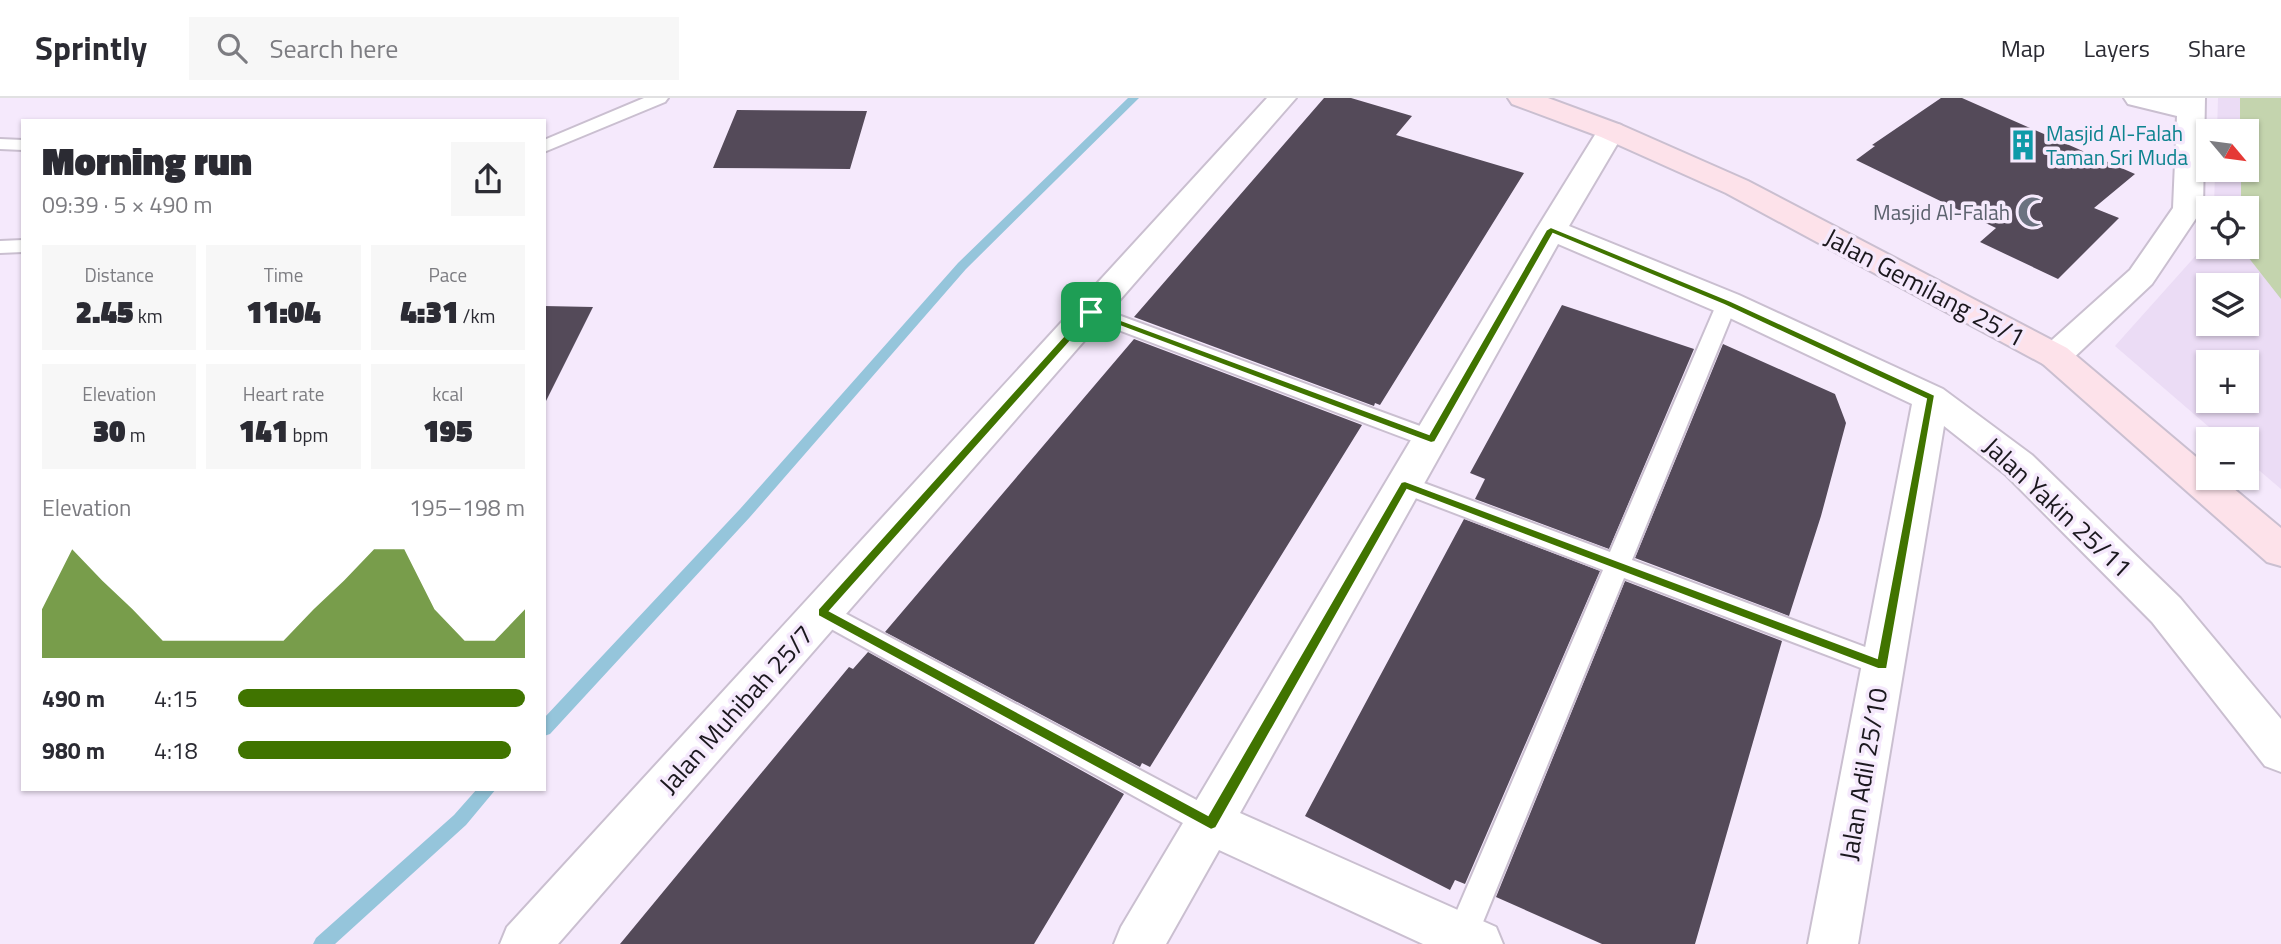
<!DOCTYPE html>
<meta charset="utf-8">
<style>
body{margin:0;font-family:"Titillium Web",sans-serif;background:#f7f7f7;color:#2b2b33;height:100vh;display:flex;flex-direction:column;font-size:26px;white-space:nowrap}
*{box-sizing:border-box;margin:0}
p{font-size:23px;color:#7c7c81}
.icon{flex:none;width:38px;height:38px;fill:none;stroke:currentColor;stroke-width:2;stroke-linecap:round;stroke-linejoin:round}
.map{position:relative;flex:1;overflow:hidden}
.panel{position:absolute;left:21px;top:21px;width:525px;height:672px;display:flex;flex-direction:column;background:#fff;border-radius:0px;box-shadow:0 2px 5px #0004}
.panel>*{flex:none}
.needle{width:46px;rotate:119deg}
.tools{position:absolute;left:2196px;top:21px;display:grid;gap:14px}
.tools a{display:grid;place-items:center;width:63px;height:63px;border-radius:0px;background:#fff;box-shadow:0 2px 5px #0004;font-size:35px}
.pin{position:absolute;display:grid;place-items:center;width:60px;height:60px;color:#fff;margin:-30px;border-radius:14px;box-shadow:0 4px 10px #0006}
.round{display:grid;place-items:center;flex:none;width:74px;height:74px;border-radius:0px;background:#f7f7f7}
.overview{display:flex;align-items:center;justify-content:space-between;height:119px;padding:0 21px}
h1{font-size:38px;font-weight:800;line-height:52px}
.figures{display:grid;grid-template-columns:repeat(3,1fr);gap:10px;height:119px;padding:7px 21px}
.figures div{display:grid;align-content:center;border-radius:0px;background:#f7f7f7;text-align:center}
.figures b{font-size:30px;font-weight:800}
.figures small{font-size:19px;font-weight:400}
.figures p{font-size:19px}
.chart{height:196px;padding:14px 21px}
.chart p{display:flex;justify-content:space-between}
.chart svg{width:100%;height:126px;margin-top:7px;fill:#407400;opacity:.7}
ul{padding:0 21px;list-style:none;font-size:23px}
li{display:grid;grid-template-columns:112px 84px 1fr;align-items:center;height:52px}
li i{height:18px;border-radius:9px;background:#407400}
header{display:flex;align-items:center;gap:42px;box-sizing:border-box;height:98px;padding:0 35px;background:#fff;border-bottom:2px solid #e1e1e2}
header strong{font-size:33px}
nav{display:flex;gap:38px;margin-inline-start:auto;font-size:24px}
.search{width:490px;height:63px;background:#f7f7f7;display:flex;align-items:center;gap:18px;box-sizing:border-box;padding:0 24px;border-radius:0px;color:#7c7c81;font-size:26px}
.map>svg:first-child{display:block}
.built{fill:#ebdcf5;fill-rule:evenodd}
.green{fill:#c4d4ae}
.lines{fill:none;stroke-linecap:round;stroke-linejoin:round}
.stream{fill:#95c5db;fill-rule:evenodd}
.building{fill:#544a59}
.lane-casing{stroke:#cabfd0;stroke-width:4}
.street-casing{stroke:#cabfd0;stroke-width:4}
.secondary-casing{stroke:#cabfd0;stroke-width:4}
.lane{fill:#fff;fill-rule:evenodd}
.street{fill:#fff;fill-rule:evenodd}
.secondary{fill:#fde2ea;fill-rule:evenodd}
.route{fill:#407400;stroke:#fff;stroke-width:2;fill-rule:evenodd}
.labels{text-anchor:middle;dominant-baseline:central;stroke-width:7;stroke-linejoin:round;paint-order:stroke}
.far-culture-label{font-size:21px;fill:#0d838f;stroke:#f5e9fc;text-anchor:start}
.far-worship-label{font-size:21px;fill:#5b616d;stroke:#f5e9fc;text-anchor:end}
.street-label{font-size:26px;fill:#1b181e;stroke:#f5e9fc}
</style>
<header>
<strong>Sprintly</strong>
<div class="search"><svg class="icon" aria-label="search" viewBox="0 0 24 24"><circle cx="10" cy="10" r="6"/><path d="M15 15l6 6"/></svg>Search here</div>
<nav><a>Map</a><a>Layers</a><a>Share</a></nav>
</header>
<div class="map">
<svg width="2281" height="846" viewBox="0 0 2281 846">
<rect width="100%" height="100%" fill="#f5e9fc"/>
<path class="built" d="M2218,0H2281V391L2247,362V341H2223L2115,248L2208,144V149H2247V110H2214L2215,72H2247V33H2217ZM2208,187H2247V226H2208ZM2208,264H2247V303H2208Z"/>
<path class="green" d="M2240,0H2281V201L2241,150L2247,149V110H2241V72H2247V33H2240Z"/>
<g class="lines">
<path class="stream" d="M1128,0H1139L966,171L750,419L550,636L544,638V620L740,411L958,165Z
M477,691H496L466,727L335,846H313L316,840L454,717Z"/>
</g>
<path class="building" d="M1324,0H1351L1412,18L1396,37L1524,75L1380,307L1375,305L1374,308L1134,219Z
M1941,0H1962L2135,76L2094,110L2119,120L2058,181L1980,144L1996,130L1856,62L1875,48L1872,47Z
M737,12L867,13L850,71L713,70Z
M1562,207L1694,251L1609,451L1475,401L1485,381L1470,375Z
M544,208L593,209L544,307Z
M1134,241L1362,327L1150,669L1142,665L1140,669L885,534Z
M1723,246L1835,296L1846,325L1821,418L1789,518L1635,460Z
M1464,421L1600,473L1465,786L1455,782L1450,792L1305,718Z
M1625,483L1782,543L1695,846H1602L1496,799Z
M868,554L1124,696L1034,846H620L849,569L853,571Z"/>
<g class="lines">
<g class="lane-casing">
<path id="lane" d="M644,0H668L665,4L544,54V42Z
M0,41L23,42V52L0,51Z
M23,142V154L0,155V143Z
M1727,198L1734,200L1737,205L1632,462L1892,559L1895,567L1892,575L1882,578L1624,480L1474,846H1450L1446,838L1603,472L1397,393L1393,387L1397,381L1405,378L1610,454L1717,205L1720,200Z
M1091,207L1439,335L1443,341L1439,347L1431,349L1423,347L1084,219L1080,214L1084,209Z
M822,503L1221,715L1226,725L1221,735L1211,739L1201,735L813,521L809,514L813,507Z"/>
</g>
<g class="street-casing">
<path id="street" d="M1267,0H1296L558,846H500L507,829Z
M2124,0H2205L2203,110L2152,186L2067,266L2055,270L2043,266L2038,258L2043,250L2130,172L2173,110L2177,18L2128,6Z
M1611,25L1621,27L1625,33L1569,128L1739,197L1943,291L2032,357L2180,500L2281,621V674L2265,668L2152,524L2006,377L1944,328L1858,846H1808L1912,306L1715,213L1558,146L1240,715L1496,829L1503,846H1423L1219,752L1166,846H1114L1121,829L1536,132L1601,27Z"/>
</g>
<g class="secondary-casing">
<path id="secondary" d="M1508,0H1548L1621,27L1748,83L2067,250L2208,369V380H2221L2281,430V468L2267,464L2043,266L1726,95L1601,39L1512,6Z"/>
</g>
<use href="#lane" class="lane"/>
<use href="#street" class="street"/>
<use href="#secondary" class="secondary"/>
</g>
<path class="route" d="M1551,129L1731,203L1935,297L1887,571H1878L1407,392L1216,730L1211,732L818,518V511L1087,212H1094L1429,336L1546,132ZM1553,136L1724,207L1926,301L1877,560L1405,383L1401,384L1208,717L830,513L1093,218L1431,345L1435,344Z"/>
<defs>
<g id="building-bare" transform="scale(2.415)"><path d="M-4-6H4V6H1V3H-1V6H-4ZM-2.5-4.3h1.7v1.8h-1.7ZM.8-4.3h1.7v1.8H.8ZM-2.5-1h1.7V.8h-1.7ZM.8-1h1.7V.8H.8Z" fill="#0f9aa8" stroke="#f5e9fc" stroke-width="2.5" paint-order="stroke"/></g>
<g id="mosque-bare" transform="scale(2.415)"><path d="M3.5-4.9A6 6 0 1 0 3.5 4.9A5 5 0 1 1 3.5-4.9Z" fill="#6b7280" stroke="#f5e9fc" stroke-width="2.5" paint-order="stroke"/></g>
</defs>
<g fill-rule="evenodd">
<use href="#building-bare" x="2023" y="47"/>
<use href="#mosque-bare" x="2033" y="114"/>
</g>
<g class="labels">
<g class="far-culture-label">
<text x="2046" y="35">Masjid Al-Falah<tspan x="2046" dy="24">Taman Sri Muda</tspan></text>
</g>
<g class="far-worship-label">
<text x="2010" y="114">Masjid Al-Falah</text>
</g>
<g class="street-label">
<text transform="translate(1925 189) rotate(28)">Jalan Gemilang 25/1</text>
<text transform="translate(2058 409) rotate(43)">Jalan Yakin 25/11</text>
<text transform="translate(736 611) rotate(-48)">Jalan Muhibah 25/7</text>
<text transform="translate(1863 676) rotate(-80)">Jalan Adil 25/10</text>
</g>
</g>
</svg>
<div class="tools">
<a><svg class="needle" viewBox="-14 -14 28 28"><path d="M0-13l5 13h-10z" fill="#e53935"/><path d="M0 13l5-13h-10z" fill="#7c7c81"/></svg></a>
<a><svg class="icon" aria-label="locate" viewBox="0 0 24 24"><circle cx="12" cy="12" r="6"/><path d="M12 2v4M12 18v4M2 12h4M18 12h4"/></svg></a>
<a><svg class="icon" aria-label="layers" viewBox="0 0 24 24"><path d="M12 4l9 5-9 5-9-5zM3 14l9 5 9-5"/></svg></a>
<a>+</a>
<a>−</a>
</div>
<div class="pin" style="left:1091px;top:214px;background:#1e9e55"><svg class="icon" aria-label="arrive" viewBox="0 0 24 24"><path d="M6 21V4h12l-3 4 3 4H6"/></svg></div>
<section class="panel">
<div class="overview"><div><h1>Morning run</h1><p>09:39 · 5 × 490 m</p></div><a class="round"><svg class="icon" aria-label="share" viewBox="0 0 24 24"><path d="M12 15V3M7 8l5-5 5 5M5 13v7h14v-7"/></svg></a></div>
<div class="figures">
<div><p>Distance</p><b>2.45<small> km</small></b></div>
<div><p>Time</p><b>11:04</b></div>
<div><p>Pace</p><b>4:31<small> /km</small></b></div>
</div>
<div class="figures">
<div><p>Elevation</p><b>30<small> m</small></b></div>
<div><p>Heart rate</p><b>141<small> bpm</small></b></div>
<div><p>kcal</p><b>195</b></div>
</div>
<div class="chart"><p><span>Elevation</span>195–198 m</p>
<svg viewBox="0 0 160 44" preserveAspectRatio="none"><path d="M0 44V27L10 6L20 17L30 27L40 38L50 38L60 38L70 38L80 38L90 27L100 17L110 6L120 6L130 27L140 38L150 38L160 27V44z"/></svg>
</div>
<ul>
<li><b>490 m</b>4:15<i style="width:100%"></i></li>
<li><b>980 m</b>4:18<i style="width:95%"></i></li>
</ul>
</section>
</div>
